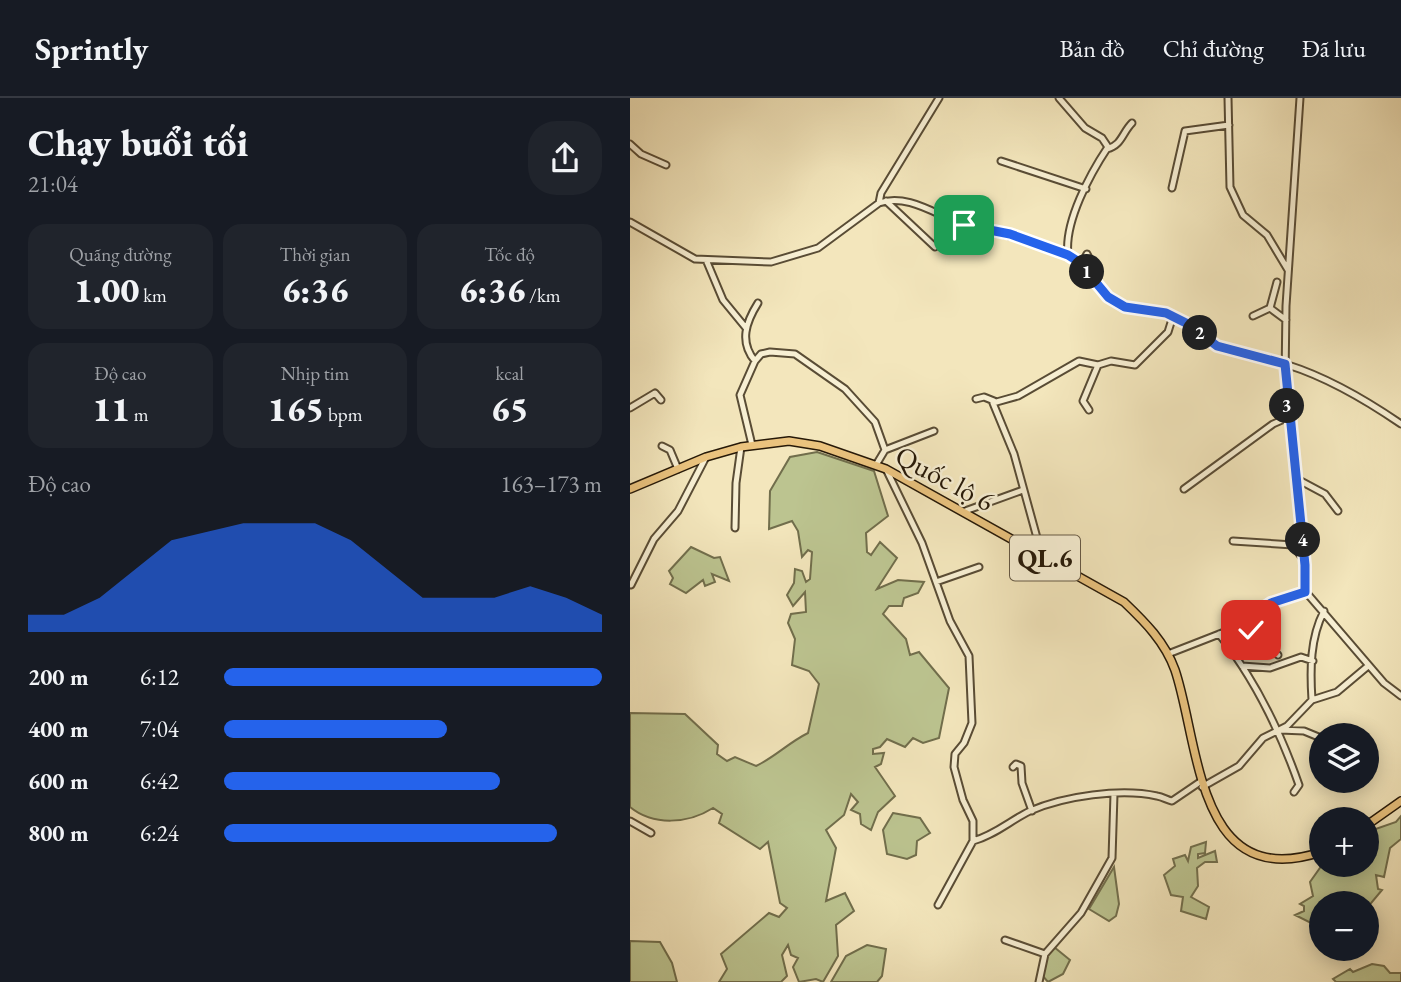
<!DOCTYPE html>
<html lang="vi">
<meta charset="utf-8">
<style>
body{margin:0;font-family:"EB Garamond",serif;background:#20242c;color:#f1f3f6;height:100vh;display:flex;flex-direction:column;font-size:26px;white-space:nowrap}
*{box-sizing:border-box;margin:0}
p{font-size:23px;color:#9ea1a6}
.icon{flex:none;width:38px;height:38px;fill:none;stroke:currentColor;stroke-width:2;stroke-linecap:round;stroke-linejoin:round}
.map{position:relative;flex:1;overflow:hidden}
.panel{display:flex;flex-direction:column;background:#171b24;width:630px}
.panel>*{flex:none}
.controls{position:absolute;left:679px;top:625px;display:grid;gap:14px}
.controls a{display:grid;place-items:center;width:70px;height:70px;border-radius:50%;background:#171b24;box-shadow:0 4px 18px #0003;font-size:35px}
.pin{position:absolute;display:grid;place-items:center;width:60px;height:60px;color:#fff;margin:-30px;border-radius:14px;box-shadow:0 4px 10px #0006}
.km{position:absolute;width:35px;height:35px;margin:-18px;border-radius:50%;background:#222;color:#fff;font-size:19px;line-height:35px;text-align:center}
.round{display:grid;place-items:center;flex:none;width:74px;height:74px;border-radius:28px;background:#20242c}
.headline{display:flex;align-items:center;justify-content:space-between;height:119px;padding:0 28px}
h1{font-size:38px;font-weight:800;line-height:52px}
.stats{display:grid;grid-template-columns:repeat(3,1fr);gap:10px;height:119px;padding:7px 28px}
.stats div{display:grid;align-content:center;border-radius:18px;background:#20242c;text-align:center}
.stats b{font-size:35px;font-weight:800}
.stats small{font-size:19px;font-weight:400}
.stats p{font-size:19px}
.chart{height:196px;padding:14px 28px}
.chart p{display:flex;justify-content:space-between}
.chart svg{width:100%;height:126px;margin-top:7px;fill:#2563eb;opacity:.7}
ul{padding:0 28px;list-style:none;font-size:23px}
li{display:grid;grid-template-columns:112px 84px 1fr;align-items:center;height:52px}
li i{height:18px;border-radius:9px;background:#2563eb}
header{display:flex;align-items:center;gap:42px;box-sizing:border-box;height:98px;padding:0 35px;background:#171b24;border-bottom:2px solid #363941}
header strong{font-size:33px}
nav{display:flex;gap:38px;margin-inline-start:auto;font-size:24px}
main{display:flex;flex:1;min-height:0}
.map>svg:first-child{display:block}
.green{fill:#bcc490;stroke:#716e4c;stroke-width:2}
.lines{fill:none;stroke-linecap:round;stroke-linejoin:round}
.minor-casing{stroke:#594c35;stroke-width:9}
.highway-casing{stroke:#261908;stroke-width:10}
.minor{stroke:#f7efd3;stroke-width:5}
.highway{stroke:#eac37e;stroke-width:7}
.route-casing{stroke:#fff;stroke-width:14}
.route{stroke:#2563eb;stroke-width:9}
.labels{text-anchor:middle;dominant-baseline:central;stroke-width:5;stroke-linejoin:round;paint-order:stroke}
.shield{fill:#f7efd3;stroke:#655945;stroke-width:2}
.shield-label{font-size:26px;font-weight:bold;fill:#261908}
.street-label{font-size:28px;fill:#261908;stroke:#f7efd3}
</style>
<header>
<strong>Sprintly</strong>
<nav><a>Bản đồ</a><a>Chỉ đường</a><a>Đã lưu</a></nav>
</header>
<main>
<section class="panel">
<div class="headline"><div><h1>Chạy buổi tối</h1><p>21:04</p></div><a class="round"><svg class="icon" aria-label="share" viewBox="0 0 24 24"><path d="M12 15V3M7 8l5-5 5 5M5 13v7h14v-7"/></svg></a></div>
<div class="stats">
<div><p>Quãng đường</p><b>1.00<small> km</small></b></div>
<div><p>Thời gian</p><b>6:36</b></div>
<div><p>Tốc độ</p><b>6:36<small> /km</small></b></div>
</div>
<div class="stats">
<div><p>Độ cao</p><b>11<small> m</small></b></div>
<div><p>Nhịp tim</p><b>165<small> bpm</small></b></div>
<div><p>kcal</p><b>65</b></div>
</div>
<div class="chart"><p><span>Độ cao</span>163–173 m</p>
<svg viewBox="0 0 160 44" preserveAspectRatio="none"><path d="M0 44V38L10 38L20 32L30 22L40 12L50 9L60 6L70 6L80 6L90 12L100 22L110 32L120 32L130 32L140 28L150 32L160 38V44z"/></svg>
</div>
<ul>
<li><b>200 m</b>6:12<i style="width:100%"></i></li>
<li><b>400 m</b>7:04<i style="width:59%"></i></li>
<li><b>600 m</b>6:42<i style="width:73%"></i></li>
<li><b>800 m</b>6:24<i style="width:88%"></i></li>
</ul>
</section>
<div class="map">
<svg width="771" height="884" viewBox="0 0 771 884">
<rect width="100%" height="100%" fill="#f3e6bc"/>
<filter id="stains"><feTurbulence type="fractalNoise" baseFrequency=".00286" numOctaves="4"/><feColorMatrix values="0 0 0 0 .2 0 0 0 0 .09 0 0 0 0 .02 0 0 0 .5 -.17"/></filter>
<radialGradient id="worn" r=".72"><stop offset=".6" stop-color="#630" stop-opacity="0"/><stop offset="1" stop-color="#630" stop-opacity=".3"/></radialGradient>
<path class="green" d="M187,354L244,373L258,418L236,435L237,454L241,457L250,444L267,460L247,491L268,482L294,484L288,495L274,500L272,508H259L253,516L276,541L280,557L289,554L319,590L309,640L293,645L283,640L275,649L257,641L250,649L243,651V656L254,655L251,666L245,669L265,698L248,714L241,732L231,726L230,716L221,712L228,704L221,696L214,717L196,732L206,750L196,803L215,795L224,813L206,827L208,858L193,884L186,881L169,884L163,869L168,860L161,857L158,847L152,857L157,878L151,884H89L97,871L91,856L139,815L149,819L157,810L150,805L138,744L130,751L89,725L92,716L83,710C58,726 23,728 0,709V615L55,616L88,647L87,656L97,663L105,659L126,668C145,659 158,645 178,635L189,586L179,573L162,567L165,541L158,525L161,516L176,514L175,494L163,508L157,497L164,485L165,471L172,473L176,484L180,481L182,454L178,452L172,459L168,433L162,423L139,431L140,393L160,359Z
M61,449L84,460L90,459L99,483L82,476L85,484L75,488L73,482L56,495L40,486L43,480L39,473Z
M263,715L290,720L300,735L287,743L286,757L277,761L257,756L253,732Z
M771,718V741L760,750L754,779L746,777L748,791L752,792L737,810V805H691V830L665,817L674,813V808L670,806L683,798L680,784L692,767L698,773L704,772L705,767H722L728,771L732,769L729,767L737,766V760L741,757L737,753L747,743L742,739L737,741V734L766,724Z
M576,744L575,755L568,756V760L585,753L587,764H575L567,770L568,788L561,799L579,809L576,821L551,813L553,799L541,797L534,777L545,768L543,761L555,757L558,763L561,749Z
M484,769L489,806L486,818L479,823L459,811Z
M0,843L30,844L42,865L47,884H0Z
M237,847L256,851L252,878L247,884H201L216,858Z
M424,849L440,862L433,876L418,884L411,876L415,860Z
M742,866L754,868L760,875H771V884H706L703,881L720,871L723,874Z"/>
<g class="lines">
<g class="minor-casing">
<path id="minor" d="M429,0L455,30L472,40L478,49C460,76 434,124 438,157
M598,0L600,89L613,117L637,137L658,172
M670,0L656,208L655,281L675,467V493
M0,46L11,56L36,67
M477,51C492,47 492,35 502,25
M371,63L456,91
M542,90L555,33L599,27
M256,103L305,149
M249,105L251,95L309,0
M0,124L65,161L141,164L188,150L249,105C279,95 307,118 335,127C370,138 409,140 441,159C463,172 471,199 496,209C509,215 524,211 537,216C557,223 568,240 586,248C608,257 635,259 658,267C699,280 736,302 771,326
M77,164L93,202L116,230
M451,167L457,156L467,175L465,184
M647,184L640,210L656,222
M623,218L640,210
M125,263C109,244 116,224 128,205
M346,301L354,299L364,303
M0,310L25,295L31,302
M459,312L453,303L468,267L481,263L505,267L538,234L543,218
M122,347L110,297L125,263L131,256L140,254L165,256L215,291L245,324L255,352
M32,348L40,352L48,371
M246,367L255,352L304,333
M256,371L292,445L320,523L339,558L342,625L334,645L325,656L324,669L333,702L343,723V743L308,807
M667,381L695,396L708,413
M554,391L643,326L659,319
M335,413L393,392
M105,430L106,385L111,349
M603,443L663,447L673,461
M412,458L384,356L363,305L388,298L449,263L468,267
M306,484L349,469
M1,487L24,441L48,413L76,359
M613,523L648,557
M589,536C625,581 650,633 669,687L664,694
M538,556L597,533L641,504L675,493L754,585L771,598
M612,568L640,570L671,559L683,563
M682,602C680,572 680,540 694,513
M650,632L674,633L691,640
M383,669L386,666L391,668L392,685L402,713
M572,689L609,668L633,640L657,628L682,602L707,594L738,568
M0,723L21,735
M343,743C365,737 381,722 400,713C434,698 491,690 527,698C533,699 537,702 542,703L570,684
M375,842L415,856
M409,884L415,856L451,815L482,760L484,696"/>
</g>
<g class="highway-casing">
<path id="highway" d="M0,391L76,359L111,349L159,343L190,348L256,371L494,504C515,524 535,544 545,572C570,646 566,795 691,754
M737,727L771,703"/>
</g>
<use href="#minor" class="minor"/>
<use href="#highway" class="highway"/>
</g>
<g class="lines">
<g class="route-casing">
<path id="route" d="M334,127L380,136L438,157L449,164L478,199L495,209L536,215L558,226L587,248L655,266L675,467V494L641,505L613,523L621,532"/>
</g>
<use href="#route" class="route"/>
</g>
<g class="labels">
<rect class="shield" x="380" y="437.5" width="70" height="45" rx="5"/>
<g class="shield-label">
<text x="415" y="460">QL.6</text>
</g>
<g class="street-label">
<text transform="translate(315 380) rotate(28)">Quốc lộ 6</text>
</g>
</g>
<rect width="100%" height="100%" filter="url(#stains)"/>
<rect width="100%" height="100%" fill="url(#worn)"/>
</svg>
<div class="controls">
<a><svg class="icon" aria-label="layers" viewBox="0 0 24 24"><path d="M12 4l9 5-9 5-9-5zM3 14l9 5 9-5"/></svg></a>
<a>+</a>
<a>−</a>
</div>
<div class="pin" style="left:334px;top:127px;background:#1e9e55"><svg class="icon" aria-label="arrive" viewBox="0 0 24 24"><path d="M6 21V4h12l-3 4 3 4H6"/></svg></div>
<div class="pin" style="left:621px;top:532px;background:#d93025"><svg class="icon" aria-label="check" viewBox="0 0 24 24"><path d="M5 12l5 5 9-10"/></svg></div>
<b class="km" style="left:457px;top:174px">1</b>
<b class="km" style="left:570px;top:235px">2</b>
<b class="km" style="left:657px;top:308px">3</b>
<b class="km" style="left:673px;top:442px">4</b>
</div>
</main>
